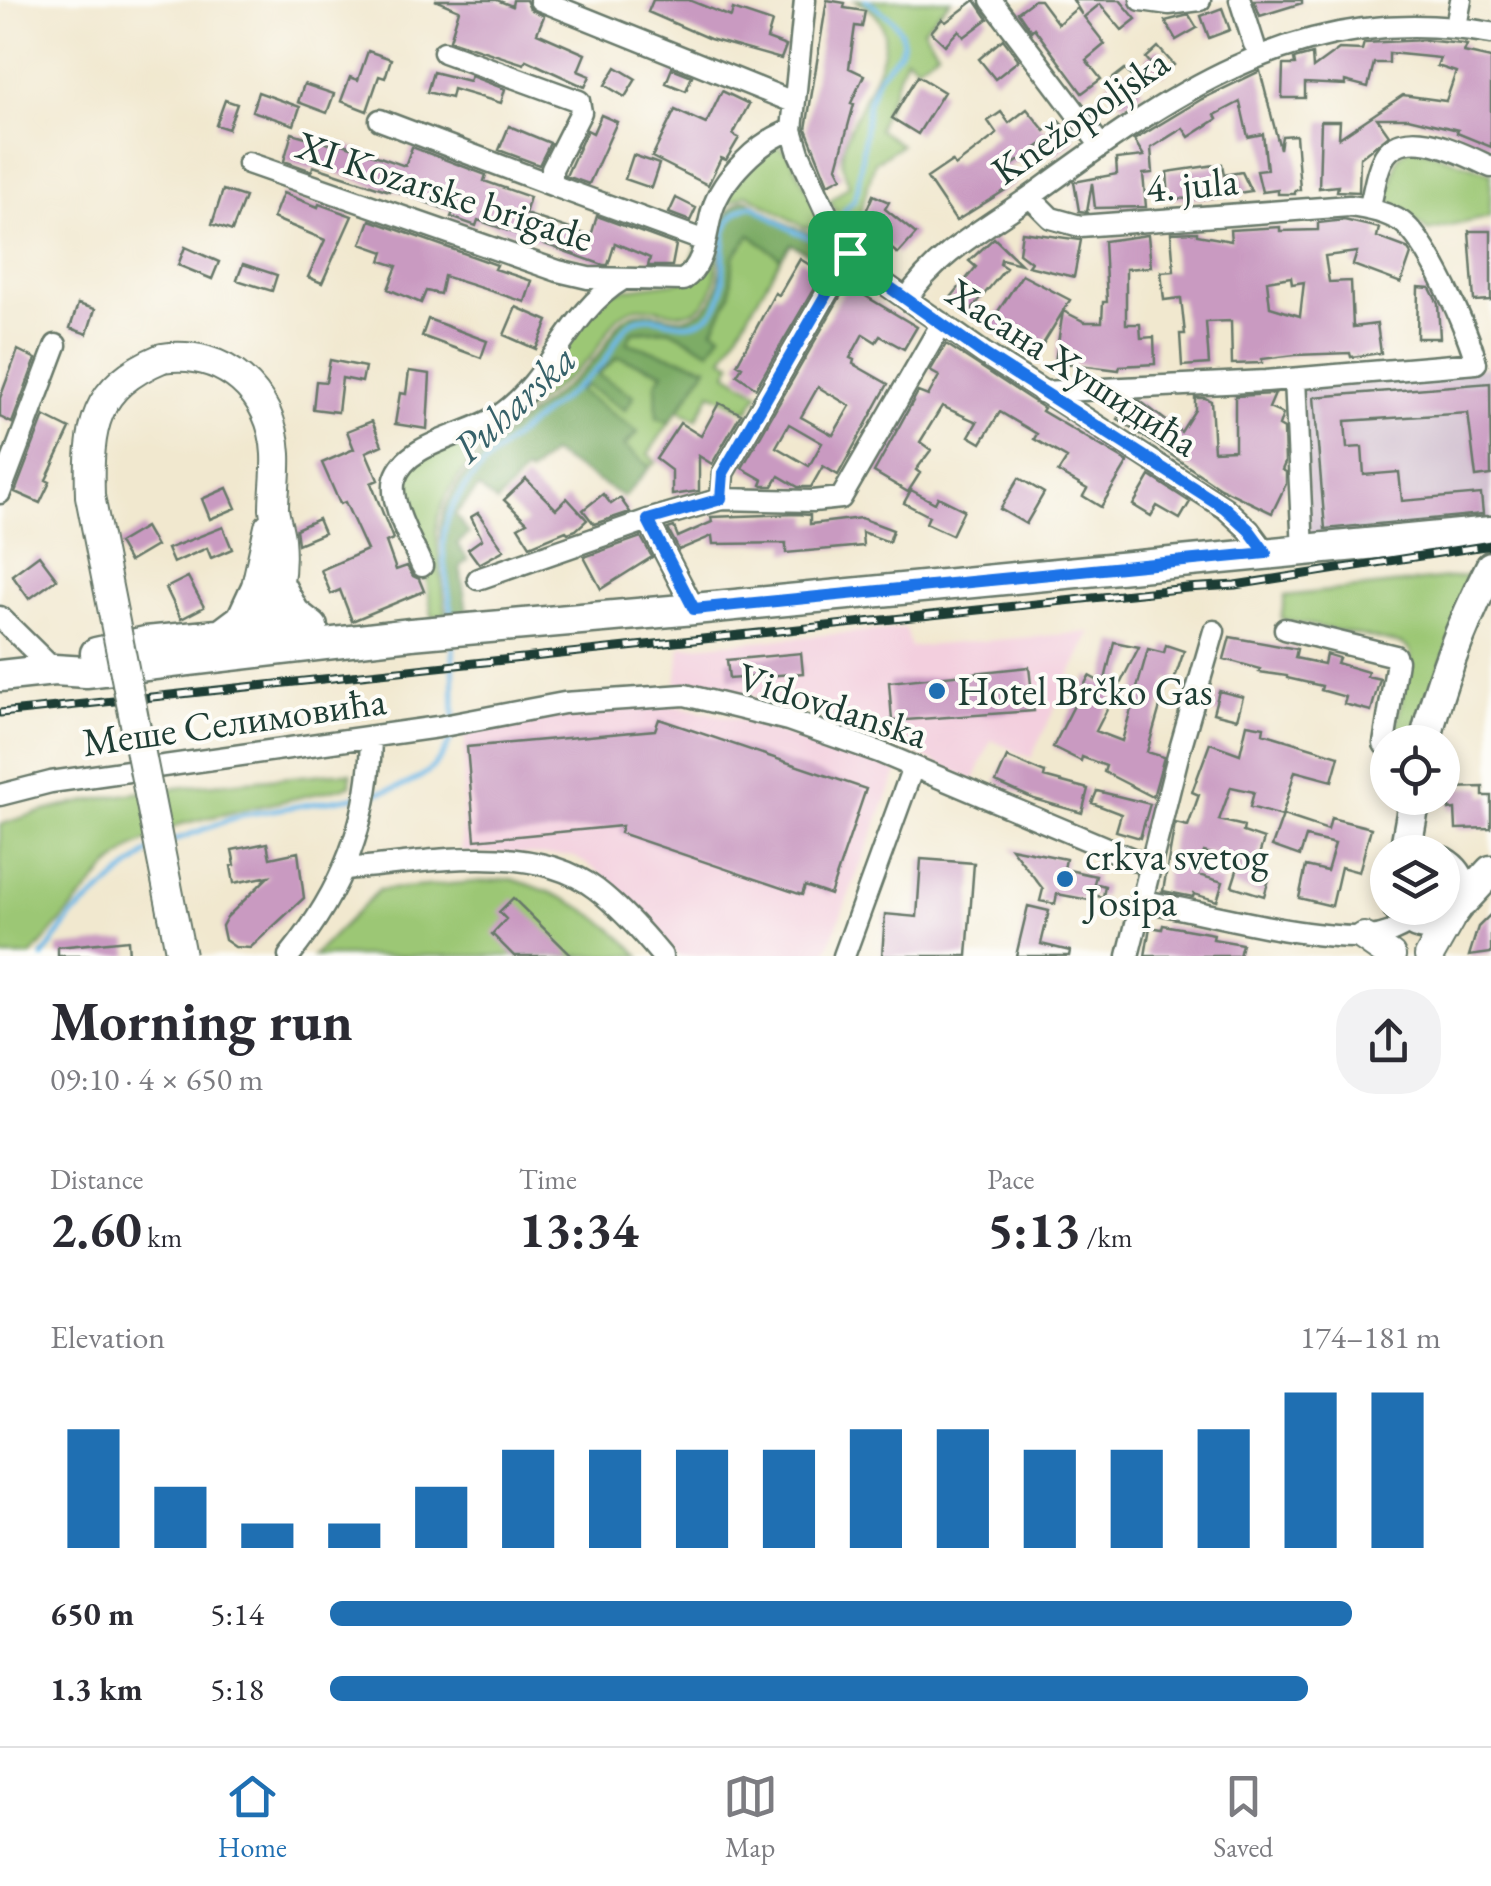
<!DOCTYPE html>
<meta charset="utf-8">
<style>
body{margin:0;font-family:"EB Garamond",serif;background:#f2f2f3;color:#2b2b33;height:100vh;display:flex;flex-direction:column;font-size:38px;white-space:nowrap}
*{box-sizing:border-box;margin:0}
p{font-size:32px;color:#7c7c81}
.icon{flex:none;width:55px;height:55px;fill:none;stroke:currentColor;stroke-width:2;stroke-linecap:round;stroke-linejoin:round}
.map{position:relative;height:956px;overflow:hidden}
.panel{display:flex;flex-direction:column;background:#fff;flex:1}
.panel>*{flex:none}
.buttons{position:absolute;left:1370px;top:725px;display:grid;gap:20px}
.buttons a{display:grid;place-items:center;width:90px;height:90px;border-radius:50%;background:#fff;box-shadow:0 5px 15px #0003;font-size:50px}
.pin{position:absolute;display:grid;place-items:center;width:85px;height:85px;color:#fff;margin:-42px;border-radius:20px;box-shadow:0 5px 15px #0006}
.round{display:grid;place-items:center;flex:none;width:105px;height:105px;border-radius:40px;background:#f2f2f3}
.head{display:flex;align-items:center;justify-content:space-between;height:170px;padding:0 50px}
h1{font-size:55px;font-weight:700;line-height:75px}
.stats{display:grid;grid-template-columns:repeat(3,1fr);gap:15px;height:170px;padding:10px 50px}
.stats div{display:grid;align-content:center}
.stats b{font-size:50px;font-weight:700}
.stats small{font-size:28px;font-weight:400}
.stats p{font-size:28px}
.chart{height:280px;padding:20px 50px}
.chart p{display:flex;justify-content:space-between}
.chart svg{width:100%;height:180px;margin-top:10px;stroke:#1f6fb2;stroke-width:6}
ul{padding:0 50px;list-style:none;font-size:32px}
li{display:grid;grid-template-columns:160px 120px 1fr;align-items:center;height:75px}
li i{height:25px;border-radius:12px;background:#1f6fb2}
.tab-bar{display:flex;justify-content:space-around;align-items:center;height:140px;border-top:2px solid #e1e1e2;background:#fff;font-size:28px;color:#7c7c81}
.tab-bar a{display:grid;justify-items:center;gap:5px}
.tab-bar .on{color:#1f6fb2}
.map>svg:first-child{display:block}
.built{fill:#f3cfde}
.industrial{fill:#cfbdce}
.green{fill:#9cc774;stroke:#5e8254;stroke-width:2.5}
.forest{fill:#7dac66;stroke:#4e744d;stroke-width:2.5}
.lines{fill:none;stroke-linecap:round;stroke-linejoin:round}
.stream{stroke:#6eb9e7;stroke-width:5}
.building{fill:#c99ac1;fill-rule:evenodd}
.street-casing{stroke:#68796a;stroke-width:25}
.secondary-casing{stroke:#68796a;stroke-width:32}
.primary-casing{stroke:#68796a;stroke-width:35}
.street{stroke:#fff;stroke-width:20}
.secondary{stroke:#fff;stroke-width:28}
.primary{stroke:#fff;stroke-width:30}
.rail-casing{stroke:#1f3d34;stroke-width:9}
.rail{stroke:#fdfcf7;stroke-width:5;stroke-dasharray:15;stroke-linecap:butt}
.secondary-bridge-casing{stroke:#68796a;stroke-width:32;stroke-linecap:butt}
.secondary-bridge{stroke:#fff;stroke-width:28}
.route-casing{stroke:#fff;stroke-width:20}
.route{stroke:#1a73e8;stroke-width:12}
.poi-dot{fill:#1f6fb2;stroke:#fdfcf7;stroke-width:4}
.labels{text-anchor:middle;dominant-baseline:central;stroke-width:8;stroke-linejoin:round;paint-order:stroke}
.street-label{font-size:40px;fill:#1f3d34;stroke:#fdfcf7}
.poi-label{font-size:40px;fill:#1f3d34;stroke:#fdfcf7;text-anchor:start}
.water-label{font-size:42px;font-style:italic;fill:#37626a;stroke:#fdfcf7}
</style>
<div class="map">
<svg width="1491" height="956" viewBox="0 0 1491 956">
<rect width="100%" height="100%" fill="#fdfcf7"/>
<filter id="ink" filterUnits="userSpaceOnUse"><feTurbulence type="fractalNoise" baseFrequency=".01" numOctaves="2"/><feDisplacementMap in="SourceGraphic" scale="20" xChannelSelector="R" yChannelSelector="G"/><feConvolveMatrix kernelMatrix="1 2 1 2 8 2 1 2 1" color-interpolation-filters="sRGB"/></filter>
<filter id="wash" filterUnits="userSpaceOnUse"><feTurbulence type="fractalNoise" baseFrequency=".0048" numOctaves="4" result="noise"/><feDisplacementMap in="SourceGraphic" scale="40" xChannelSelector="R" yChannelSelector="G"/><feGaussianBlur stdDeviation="2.25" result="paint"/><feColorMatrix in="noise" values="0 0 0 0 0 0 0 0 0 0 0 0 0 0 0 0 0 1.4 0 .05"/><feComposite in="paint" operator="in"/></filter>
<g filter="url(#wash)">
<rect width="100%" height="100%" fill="#f1e8cf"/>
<path class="built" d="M906,628L910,647L1091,632L1031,758L991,740L974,780L868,732L767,698L676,685L680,647Z
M657,702L734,718L898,770L825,956H679L628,898L598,871L573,856L461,852L465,732L600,707Z"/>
<path class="industrial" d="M1491,367V523L1310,543L1300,383Z"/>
<path class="green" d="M855,0H951L923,29L938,51L917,66L906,57L878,129L901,145L875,162L852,241L830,201L849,185C847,178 843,169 842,162C840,119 909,50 875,14C870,8 861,4 855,0Z
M771,146L780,147L790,155L826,229L803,227L747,194L725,205C708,233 727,275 706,301C683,330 653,297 627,311C608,321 605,343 590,358C543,404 441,461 436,531L446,615L432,617L422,546L416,528L402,505L400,469L502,411L612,291L683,281L715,204Z
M1413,146L1491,173L1490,217L1428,231L1388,199L1398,157Z
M750,235L781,258L723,358L732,363L727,373L759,393L748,411L711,393L696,420L679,410L707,367L627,343L632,332L669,330L710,351L721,333L713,329L730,295L734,256Z
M618,357L665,373L657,417L670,422L648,454L656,462L650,467L624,446L638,433L578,391Z
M1475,575L1412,742H1396L1395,732L1411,661L1410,650L1402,644L1281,619L1285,596Z
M332,773H351L350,786L181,824L132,848L108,868L31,956H0V825C105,787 222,785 332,773Z
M511,879C563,894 604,915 640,956H313L379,890Z"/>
<path class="forest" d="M747,199C771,215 799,237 829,234L841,249L831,266L791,244L781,258L750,235L734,256L730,295L713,329L721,333L710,351L669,329L632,332L627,343L707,367L670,422L657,418L656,383L664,372L618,357L597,374L634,396L625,410L583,384L578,390L638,432L624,446L650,467L624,497L551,453L529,474L525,471L497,503L479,488L455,514L469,534L457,544L468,560L460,566L468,619L450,620L440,531C447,458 550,408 596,358C609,345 612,325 628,316C654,301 679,335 707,306C738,275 699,216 747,199Z"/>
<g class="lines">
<path class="stream" d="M845,230L844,211L854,200L858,188L868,103L878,77L900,51L903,42L901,32L893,20L866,0
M452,619C450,590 439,556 445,527C459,469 543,417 586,379C592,374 598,369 603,363C615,349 617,330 634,321C658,309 683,336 708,316C744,288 699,220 752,205C775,219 805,244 833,240
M453,640L454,719
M370,794C409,788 445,771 453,729
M167,843L242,815L359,796
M43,956L72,916L152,849"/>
</g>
<g id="blocks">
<path class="building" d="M435,0H497L512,6L513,0H526L530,9L544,16L537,33L585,54L578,71L590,76L585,87L526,60L524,64L450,40L459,10Z
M653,0H689L731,17L733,9L772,22L767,39L786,46L781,59L710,39L648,12Z
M827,0L845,3L844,8L865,11L862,27L855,26L849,68L864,75L851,103L854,104L837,167L842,177L828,184L806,129Z
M975,0L988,19L964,37L959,30L945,45L931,32L942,19L946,22Z
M1034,0H1040L1058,24L1077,8L1082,15L1073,0H1120L1136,19L1122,30L1100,4L1084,17L1105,44L1086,60L1101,79L1082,93L1034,28L1031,31L1018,12Z
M1254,0H1302V3L1260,16Z
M1222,8L1230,30L1209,38L1201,16Z
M1189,15L1197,28L1176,40L1165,21Z
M1003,39L1019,60L995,79L979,59Z
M1424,40L1462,44L1467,45L1464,52L1491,58V147L1457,133L1458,130L1408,118H1377L1389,135L1360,158L1359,192L1337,191L1338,186L1319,188L1321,121H1340L1339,138L1403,95L1446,101L1456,72L1437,66L1440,58L1389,53V63H1374L1368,87L1345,81V85L1305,83V98H1282L1283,65H1295L1294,59L1312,54L1313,68L1339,49L1362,50L1364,43Z
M1158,47L1174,65L1162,76L1146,58Z
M368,51L391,59L385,78L379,76L367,111L341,101L350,77L358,80Z
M616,67L636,79L625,97L605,85Z
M672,68L692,76L686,91L666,83Z
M1125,69L1143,91L1124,105L1107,83Z
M1260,71L1280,149L1282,136L1296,135L1300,190H1295V194H1278V190L1262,192L1257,171L1267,170L1263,134L1248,137L1240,102L1215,115L1217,119L1189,137L1183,128L1151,148L1153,173L1143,174L1146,207L1095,208L1092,183L1087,212L1079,211L1074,182L1117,174L1116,159L1144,156L1134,140L1202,99Z
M433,72L469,81L471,76L505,89L501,103L453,89L451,98L427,92Z
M918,76L944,92L918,134L892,118Z
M304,84L334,94L327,113L298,102Z
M722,91L749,104L733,135L739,138L726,160L721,158L708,185L652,157L675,110L706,124Z
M258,92L300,107L294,125L252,111Z
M225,100L237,104L228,129L216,125Z
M1027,109L1045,131L1058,120L1075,140L1055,156L1044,143L1005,170L1015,184L956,221L927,178L952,161L955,166L997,134L988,121L1001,112L1009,123Z
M601,115L617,122L589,184L566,176L587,130L593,133Z
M509,126L550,143L539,165L499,150Z
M292,133L339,147L340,143L405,166L412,147L486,175L484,181L530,197L525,214L591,236L597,216L676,245L672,266H648L650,258L615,243L608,265H603L478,220L476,226L451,217L453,212L390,189L389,191L313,166L312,171L284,161Z
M633,155L659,164L651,188L625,179Z
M1222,164L1224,175L1242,172L1251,191L1207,198L1169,199L1167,172Z
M223,190L245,197L232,231L212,224Z
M283,193L318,207L319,204L352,216L322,283L308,277L325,240L273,218Z
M873,195L889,202L885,209L916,234L898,254L875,235L883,224L864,216Z
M676,198L696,208L690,221L669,213Z
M370,220L497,265L495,269L532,281L525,302L444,276L440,294L426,291L421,303L388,289L397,266L381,261L384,252L361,244Z
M1344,220L1379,228L1377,237L1407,248L1411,254L1401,283L1353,265L1357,252L1325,256L1329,282L1351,281L1353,327L1377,324L1381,353L1351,357L1350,353L1295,355L1262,359V363L1232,364L1231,321L1206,322L1209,364L1182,366L1180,334H1185L1181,298L1164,300L1161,272L1174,271L1171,233L1197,232V235L1231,241L1230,230L1280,227V231L1318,230V223ZM1291,277L1292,284L1304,282L1300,316L1270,307L1267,281Z
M1469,231H1491V300L1474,301Z
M1022,232L1081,240L1074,277L1028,266L1031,262L1019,253Z
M1148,235L1151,267L1126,269V324H1140L1141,338L1154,337L1155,364L1120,366L1119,370L1055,362L1063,311L1085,322H1102L1103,302H1107L1104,241Z
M994,238L1021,264L1001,259L1000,264L1006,268L966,316L948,301L976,267L969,261Z
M185,247L219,262L212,279L178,265Z
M800,259L823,273L756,388L737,375L742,367L737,364L775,293L779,295Z
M243,264L277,275L272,291L237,280Z
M1022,275L1070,300L1035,357L987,328Z
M847,285L917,327L904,349L880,336L876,342L863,334L850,358L854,360L853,364L888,384L838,475L823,466L811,487H798L779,476L773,486H763L761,485L763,480L742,468ZM818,387L850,406L833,435L801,417ZM789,424L822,443L809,466L776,447Z
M1418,287L1430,288L1438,304L1440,338H1417Z
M78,304L95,309L87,334L70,328Z
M516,307L548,321L536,349L504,335Z
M428,319L487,341L481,358L422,336Z
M946,344L1044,408L1042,411L1128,462L1101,507L1083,496L1087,489L1058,472L1067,458L1034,439L1037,434L1000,412L981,443L969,436L977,422L942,406L920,442L931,450L916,470L920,473L908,492L874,472L918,392L928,396L939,376L930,371Z
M18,350L36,359L12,423L0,417V398Z
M330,360L365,367L362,382L342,378L338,412L313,409L316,381L326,382Z
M409,371L430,374L427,429L395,424L400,393L406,394Z
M1490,383L1491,475L1476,477L1468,413L1345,421L1347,448L1362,447L1364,475L1399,472L1402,501L1481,494L1483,514L1325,529L1314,397Z
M1275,394L1269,408L1283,414L1279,426L1284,429L1285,463L1282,470L1286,472V484L1272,513L1220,488L1118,419L1130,401H1140L1181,432L1195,410V398H1205L1211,401L1214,451L1235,450V396Z
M719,403L741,414L712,464L699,456V491L672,495V471L656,459L680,423L701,436Z
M44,416L70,429L46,480L50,482L40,503L15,492Z
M372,421L382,445L366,452L378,480L371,483L393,539L386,542L396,570L407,566L413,576L419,579L424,591L352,621L340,590L331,594L321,570L367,550L345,502L340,504L322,463L354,449L347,431Z
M1150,476L1190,502L1180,519L1157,506L1151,516L1133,505Z
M1019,478L1044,493L1026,524L1000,509Z
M526,479L556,509L567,498L587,520L576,530L568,533L566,531L530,546L518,527L527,522L504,500Z
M227,488L236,508L210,519L202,499Z
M911,490L935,503L938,497L964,510L952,535L926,523L929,516L904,503Z
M603,494L611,504L620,498L630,512L594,524L583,510Z
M478,513L504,550L479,564L468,549L482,539L471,517Z
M797,514L810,515V524L861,518L893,530L889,542L862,532L863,546L786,553V543L713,544L712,536L679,550L668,529L674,527L678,537L712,522L711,517Z
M318,519L324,533L298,544L296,529Z
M145,527L156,546L129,562L118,543Z
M223,527L232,549L211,558L207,548L173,563L167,549Z
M641,537L652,557L601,589L584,557Z
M39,555L57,579L29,599L12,575Z
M188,577L204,607L181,619L166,588Z
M1230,637L1297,649L1295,658L1324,664L1326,654L1339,658L1337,663L1368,672L1367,676L1380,679L1371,711L1344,704L1346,697L1321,690L1322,686L1287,678V676L1259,672L1260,669L1224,659Z
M1114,642L1139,647L1096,731L1122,741L1148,649L1164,653L1166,645L1184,651L1174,681L1168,679L1147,752L1164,757L1153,797L1104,772L1106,766L1082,757L1081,761L1053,747L1089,676L1104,684Z
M801,653L803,673L729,679L727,660Z
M1029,667L1034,711L892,721L889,682Z
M1219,691L1243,697L1237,719L1213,713Z
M659,719L866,789L830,895L805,886L802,895L620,833L622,826L475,840L467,747L655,730Z
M1247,724L1264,727L1263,733L1339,756L1332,781L1295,771L1282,816L1250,807L1254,792L1231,787L1219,820L1244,826L1243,832L1264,839L1254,871L1270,876L1264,896L1232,886L1240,861L1204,852L1198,875L1223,882L1217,901L1194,894L1193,897L1163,891L1175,823L1188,826L1199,795L1192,792L1210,743L1240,754Z
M1007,757L1045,773L1044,777L1088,789L1082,813L1034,799L996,782Z
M1483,787V796H1491V828L1456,829L1455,809L1449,810V788Z
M1097,791L1150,804L1140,838L1116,831L1121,814L1092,803Z
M1283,815L1328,830L1331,818L1371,828L1359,872L1341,867L1332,906L1299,898L1306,866L1327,871L1335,844L1306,837L1300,856L1272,846Z
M267,843L270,858L298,852L304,898L250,948L235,947L225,940L222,926L227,917L269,876L234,883L231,866L235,865L232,850Z
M1011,848L1066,859L1064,869L1096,876L1094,883L1105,886L1103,897L1090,895L1089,900L1057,894L1055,904L1040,901L1043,889Z
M921,859L974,863L967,956H882L885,914L917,917Z
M513,898L572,956H514L492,934L506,919L499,912Z
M1028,906L1049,911L1041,944L1070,951L1069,956H1016Z
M1491,914V953L1469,956L1478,927Z
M1163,925L1214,934L1213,939L1242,944L1239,956H1145L1150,927L1162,929Z
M128,940L129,956H58V947Z"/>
</g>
</g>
<g filter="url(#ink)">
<use href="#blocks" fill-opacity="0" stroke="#68796a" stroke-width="2.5"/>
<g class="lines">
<g class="street-casing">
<path id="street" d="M540,0L793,102
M805,0L792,130L799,153L831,223L853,257L875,277L984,353L1225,508L1249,530L1266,553
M991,0L1101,146
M1141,0L1169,4L1200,0
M1240,0L1254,44
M1457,21L1461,0
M444,52L579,101L581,112L552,169V179L557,187L705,241
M380,120L557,187
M248,163L558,271L588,278L683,280C706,264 705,236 712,211C722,178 760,140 792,130
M1030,197L1051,218L1080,226L1349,206C1367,208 1386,212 1402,222C1428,241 1469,332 1476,363L1266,381L1042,392
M1369,208C1374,193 1375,175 1382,161C1401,120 1463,154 1491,167
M907,299C936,252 998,221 1041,189C1179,88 1307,0 1491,33
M1295,379L1303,551
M0,493L56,345
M721,499L723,473L850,253
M648,520L694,609
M422,566C413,544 388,502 395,479C407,440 473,436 504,412C552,376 570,311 622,280
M478,579L648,520L721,499L813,501L841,498L942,323
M0,617L54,670
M1285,629L1395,656L1397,661L1384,744L1388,749
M0,795L51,782L438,727L564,703L685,695L788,720L879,752L1149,866
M345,869C421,863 532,839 596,889C621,908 642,932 662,956
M1140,900C1208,913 1301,939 1369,937C1385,936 1398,930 1411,921
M289,956C342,891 370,821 371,737
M844,956L913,767
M1128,956L1178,756L1214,631"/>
</g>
<g class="secondary-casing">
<path id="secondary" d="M162,358C224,349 273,392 276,454C277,472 274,491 274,509C275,519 279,529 280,539C283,570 278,603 263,630
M257,612L255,591L269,527
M1364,937L1391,956
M1429,956L1450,919"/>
</g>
<g class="primary-casing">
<path id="primary" d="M279,585L294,613L312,627
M222,634L242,619L255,591
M96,653L146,642L289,628
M0,676L54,670L86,672L411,634L694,609L1491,532
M1425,742C1440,680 1462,624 1491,567
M1405,852L1415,798
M1462,902L1491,871
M1399,908C1434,956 1491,890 1442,862"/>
</g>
<use href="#street" class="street"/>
<use href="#secondary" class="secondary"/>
<use href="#primary" class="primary"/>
<g class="rail-casing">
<path id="rail" d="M0,713L1187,588L1235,585L1491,545"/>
</g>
<use href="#rail" class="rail"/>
<g class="secondary-bridge-casing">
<path id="secondary-bridge" d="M162,358C93,387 88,427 90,496L181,956"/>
</g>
<use href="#secondary-bridge" class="secondary-bridge"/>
</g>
</g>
<g class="lines" filter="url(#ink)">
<g class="route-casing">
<path id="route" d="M850,253L875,277L984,354L1225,508L1249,530L1266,553L694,609L648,520L721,499L723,473Z"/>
</g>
<use href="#route" class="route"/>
</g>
<g class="poi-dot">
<circle cx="937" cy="691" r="10"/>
<circle cx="1065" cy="879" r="10"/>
</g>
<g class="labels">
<g class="street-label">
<text transform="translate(1080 116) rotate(-35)">Knežopoljska</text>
<text transform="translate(1192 184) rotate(-5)">4. jula</text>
<text transform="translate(445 191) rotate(18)">XI Kozarske brigade</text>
<text transform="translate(1073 367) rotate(33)">Хасана Хушидића</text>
<text transform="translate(833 705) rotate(18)">Vidovdanska</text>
<text transform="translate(234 721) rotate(-8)">Меше Селимовића</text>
</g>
<g class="poi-label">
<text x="957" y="691">Hotel Brčko Gas</text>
<text x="1085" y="856">crkva svetog<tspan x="1085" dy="46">Josipa</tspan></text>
</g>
<g class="water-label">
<text transform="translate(514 403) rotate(-43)">Puharska</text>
</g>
</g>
</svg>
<div class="buttons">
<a><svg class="icon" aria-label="locate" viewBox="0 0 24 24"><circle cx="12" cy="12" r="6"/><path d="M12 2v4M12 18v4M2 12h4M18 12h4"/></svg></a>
<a><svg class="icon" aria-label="layers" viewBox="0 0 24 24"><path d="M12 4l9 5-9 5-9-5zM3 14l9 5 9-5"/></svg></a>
</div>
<div class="pin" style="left:850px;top:253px;background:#1e9e55"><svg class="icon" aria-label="arrive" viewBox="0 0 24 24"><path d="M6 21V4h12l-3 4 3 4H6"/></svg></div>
</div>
<section class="panel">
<div class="head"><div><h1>Morning run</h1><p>09:10 · 4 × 650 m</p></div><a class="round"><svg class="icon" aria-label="share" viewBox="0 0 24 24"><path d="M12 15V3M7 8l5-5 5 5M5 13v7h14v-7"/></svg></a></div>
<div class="stats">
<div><p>Distance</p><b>2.60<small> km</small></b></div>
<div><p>Time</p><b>13:34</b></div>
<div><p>Pace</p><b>5:13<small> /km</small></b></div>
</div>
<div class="chart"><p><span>Elevation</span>174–181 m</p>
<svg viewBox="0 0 160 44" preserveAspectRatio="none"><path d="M5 44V15M15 44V29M25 44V38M35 44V38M45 44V29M55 44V20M65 44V20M75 44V20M85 44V20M95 44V15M105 44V15M115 44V20M125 44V20M135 44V15M145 44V6M155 44V6"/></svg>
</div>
<ul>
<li><b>650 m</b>5:14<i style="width:92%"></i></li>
<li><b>1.3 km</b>5:18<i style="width:88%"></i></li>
</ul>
</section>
<nav class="tab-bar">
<a class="on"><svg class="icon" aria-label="home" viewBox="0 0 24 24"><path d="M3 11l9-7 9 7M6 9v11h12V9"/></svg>Home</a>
<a><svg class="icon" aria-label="map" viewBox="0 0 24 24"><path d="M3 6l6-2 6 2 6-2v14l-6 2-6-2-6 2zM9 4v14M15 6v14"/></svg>Map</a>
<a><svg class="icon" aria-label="saved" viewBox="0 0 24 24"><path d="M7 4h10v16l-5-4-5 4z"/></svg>Saved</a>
</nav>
